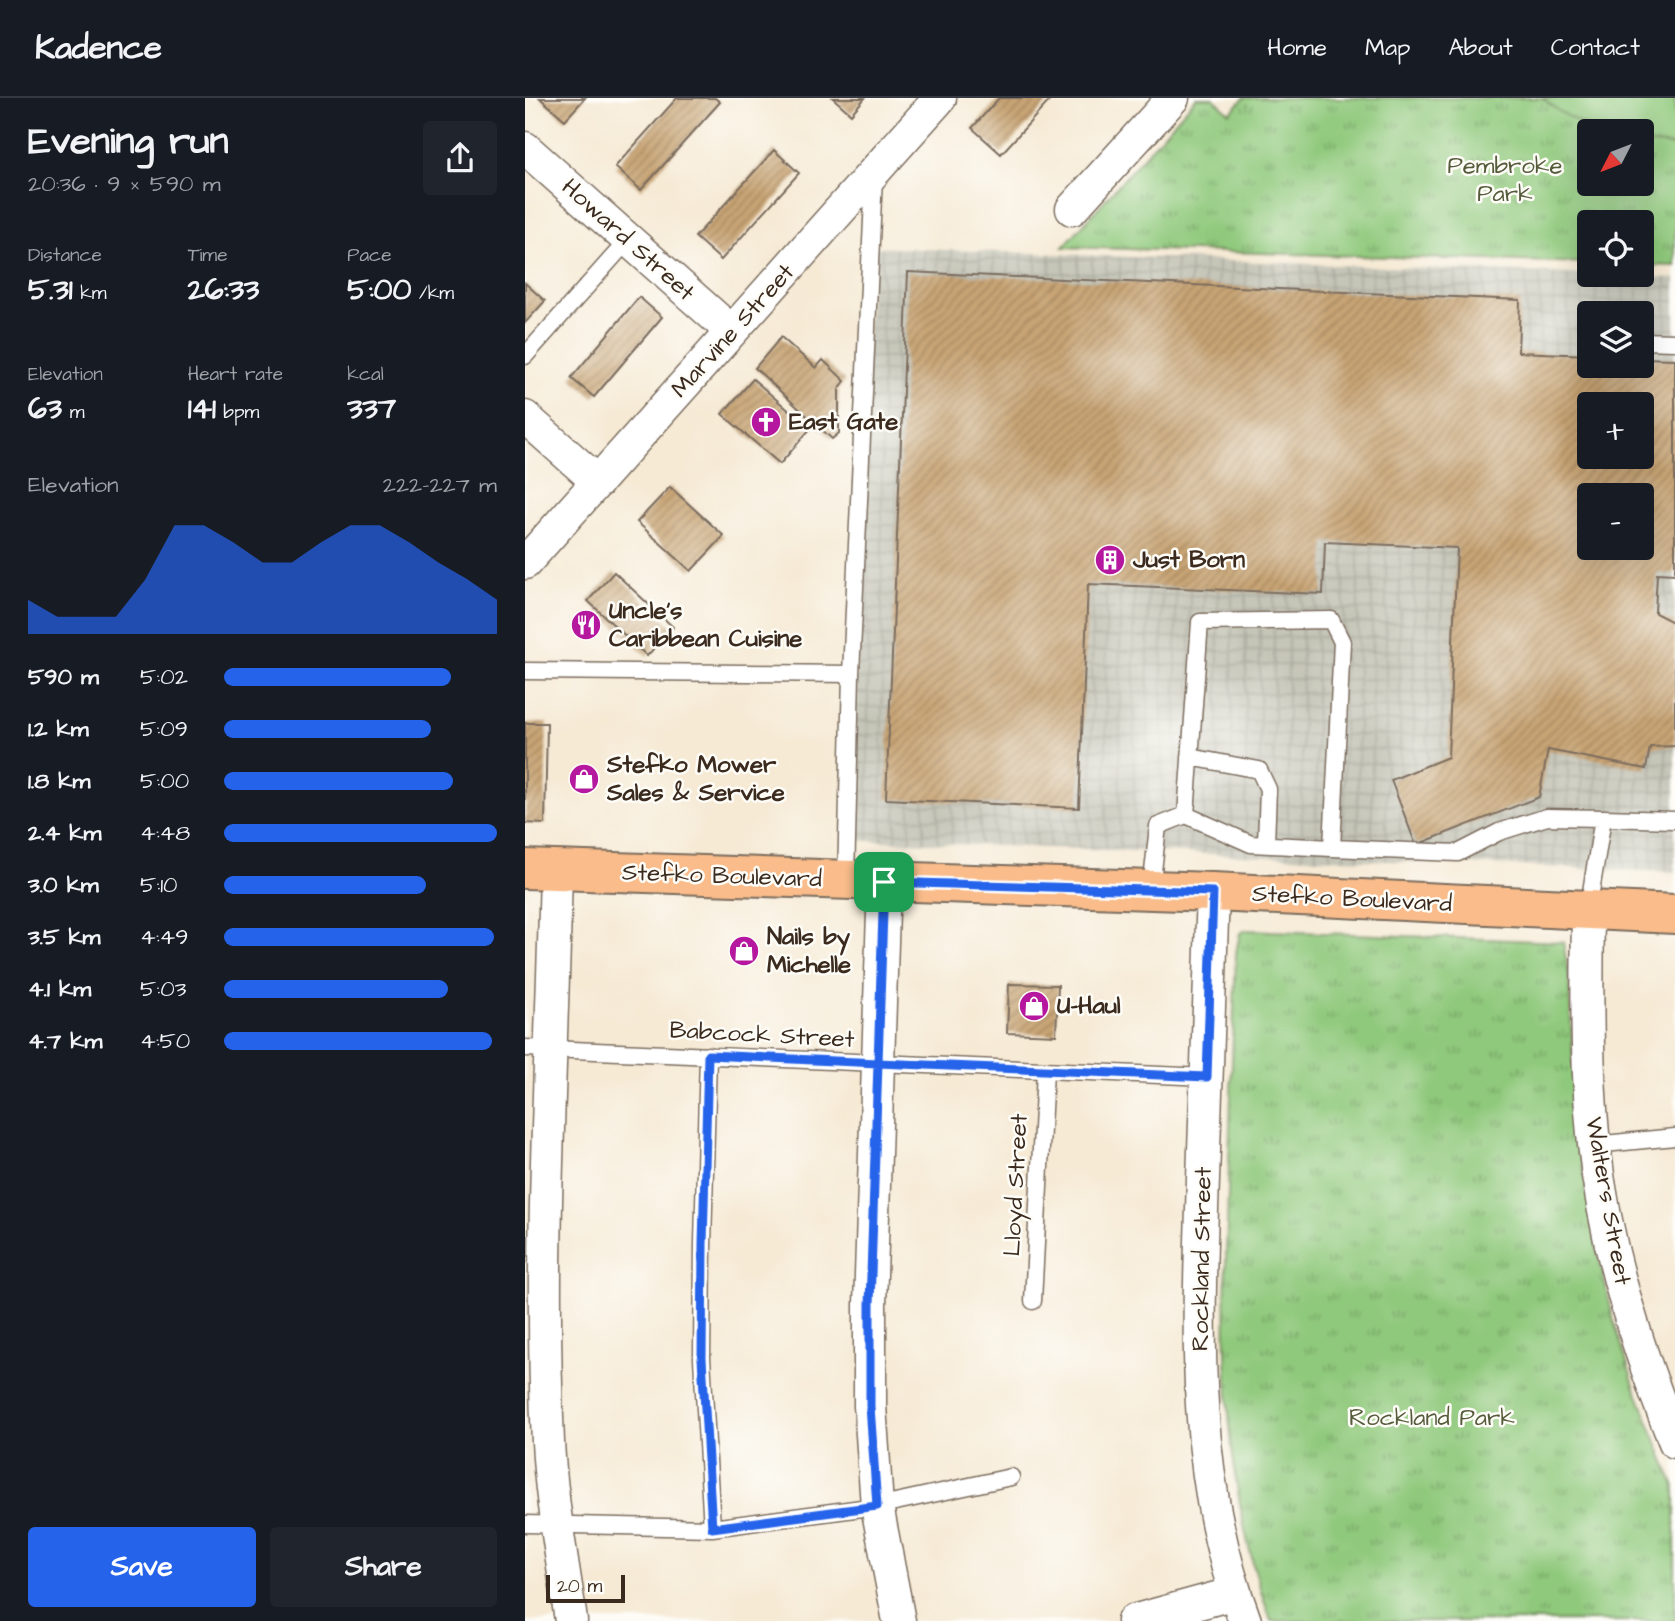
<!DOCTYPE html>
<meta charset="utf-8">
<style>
body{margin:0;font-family:"Architects Daughter",sans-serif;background:#20242c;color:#f1f3f6;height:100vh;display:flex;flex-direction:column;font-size:26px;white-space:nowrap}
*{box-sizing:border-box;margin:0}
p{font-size:23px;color:#9ea1a6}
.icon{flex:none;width:38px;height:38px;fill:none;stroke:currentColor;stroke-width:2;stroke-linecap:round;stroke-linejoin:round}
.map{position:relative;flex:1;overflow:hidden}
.drawer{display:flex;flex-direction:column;background:#171b24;width:525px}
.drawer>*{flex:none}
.needle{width:46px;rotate:228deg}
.tools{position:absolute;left:1052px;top:21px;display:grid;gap:14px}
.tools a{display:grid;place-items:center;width:77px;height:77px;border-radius:7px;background:#171b24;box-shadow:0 7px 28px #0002;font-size:35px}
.scale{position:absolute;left:21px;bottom:18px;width:79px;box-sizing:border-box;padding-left:7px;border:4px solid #3b2a1e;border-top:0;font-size:19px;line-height:24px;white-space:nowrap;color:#3b2a1e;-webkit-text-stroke:5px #fdfcf7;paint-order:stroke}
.pin{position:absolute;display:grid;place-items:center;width:60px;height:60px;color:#fff;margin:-30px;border-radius:14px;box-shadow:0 4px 10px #0006}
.round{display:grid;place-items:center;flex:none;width:74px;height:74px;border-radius:7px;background:#20242c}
.headline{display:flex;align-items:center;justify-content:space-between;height:119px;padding:0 28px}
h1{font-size:38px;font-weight:700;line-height:52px}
.stats{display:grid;grid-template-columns:repeat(3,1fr);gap:10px;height:119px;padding:7px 28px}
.stats div{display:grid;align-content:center}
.stats b{font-size:30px;font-weight:700}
.stats small{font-size:19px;font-weight:400}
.stats p{font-size:19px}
.chart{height:196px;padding:14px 28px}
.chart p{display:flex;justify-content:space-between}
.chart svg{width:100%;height:126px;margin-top:7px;fill:#2563eb;opacity:.7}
.button{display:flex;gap:14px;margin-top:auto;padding:14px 28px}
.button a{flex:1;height:80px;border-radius:7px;background:#2563eb;color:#fff;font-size:28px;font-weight:700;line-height:80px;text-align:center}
.button a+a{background:#20242c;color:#f1f3f6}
ul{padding:0 28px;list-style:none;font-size:23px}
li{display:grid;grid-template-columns:112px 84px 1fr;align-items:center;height:52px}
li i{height:18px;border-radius:9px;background:#2563eb}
header{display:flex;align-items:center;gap:42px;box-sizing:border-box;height:98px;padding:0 35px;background:#171b24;border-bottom:2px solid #363941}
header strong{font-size:33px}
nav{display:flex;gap:38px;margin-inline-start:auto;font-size:24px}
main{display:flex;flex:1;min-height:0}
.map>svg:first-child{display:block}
.industrial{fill:url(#industrial-grid);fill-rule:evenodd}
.grass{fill:url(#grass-tufts);stroke:#657a4d;stroke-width:2;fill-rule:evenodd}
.pitch{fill:#8fc97c;stroke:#657a4d;stroke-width:2}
.building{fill:url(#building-hatch);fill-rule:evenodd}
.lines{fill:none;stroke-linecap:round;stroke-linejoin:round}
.service-casing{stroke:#7c6d5e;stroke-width:19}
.minor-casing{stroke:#7c6d5e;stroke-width:35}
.primary-casing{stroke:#7c6d5e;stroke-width:42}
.service{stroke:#fff;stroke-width:16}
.minor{stroke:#fff;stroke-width:32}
.primary{stroke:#f9bc8a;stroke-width:38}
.route-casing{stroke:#fff;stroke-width:14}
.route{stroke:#2563eb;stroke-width:9}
.labels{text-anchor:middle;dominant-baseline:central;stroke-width:5;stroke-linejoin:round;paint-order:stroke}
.park-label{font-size:24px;fill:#545a3a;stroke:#fdfcf7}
.street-label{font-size:24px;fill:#3b2a1e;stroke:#fdfcf7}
.poi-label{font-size:24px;font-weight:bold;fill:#3b2a1e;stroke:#fdfcf7;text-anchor:start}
</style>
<header>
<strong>Kadence</strong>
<nav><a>Home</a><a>Map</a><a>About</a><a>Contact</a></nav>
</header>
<main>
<section class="drawer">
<div class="headline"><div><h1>Evening run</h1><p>20:36 · 9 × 590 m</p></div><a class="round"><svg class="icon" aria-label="share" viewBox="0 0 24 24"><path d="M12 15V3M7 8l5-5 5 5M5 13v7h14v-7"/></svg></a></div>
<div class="stats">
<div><p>Distance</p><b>5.31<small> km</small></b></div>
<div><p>Time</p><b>26:33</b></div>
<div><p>Pace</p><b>5:00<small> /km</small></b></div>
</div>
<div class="stats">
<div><p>Elevation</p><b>63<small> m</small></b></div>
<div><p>Heart rate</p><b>141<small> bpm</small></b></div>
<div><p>kcal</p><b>337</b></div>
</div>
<div class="chart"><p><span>Elevation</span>222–227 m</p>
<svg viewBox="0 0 160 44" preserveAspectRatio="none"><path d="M0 44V32L10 38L20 38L30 38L40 25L50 6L60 6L70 12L80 19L90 19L100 12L110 6L120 6L130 12L140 19L150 25L160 32V44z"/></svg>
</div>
<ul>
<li><b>590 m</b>5:02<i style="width:83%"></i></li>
<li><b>1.2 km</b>5:09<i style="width:76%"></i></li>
<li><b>1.8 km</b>5:00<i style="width:84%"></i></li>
<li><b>2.4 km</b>4:48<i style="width:100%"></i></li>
<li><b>3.0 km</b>5:10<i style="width:74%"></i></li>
<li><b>3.5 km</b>4:49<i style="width:99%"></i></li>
<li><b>4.1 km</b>5:03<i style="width:82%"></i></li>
<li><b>4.7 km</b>4:50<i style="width:98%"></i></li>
</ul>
<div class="button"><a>Save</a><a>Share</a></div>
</section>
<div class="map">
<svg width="1150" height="1523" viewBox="0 0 1150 1523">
<defs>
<pattern id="industrial-grid" width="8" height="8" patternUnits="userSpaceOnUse" patternTransform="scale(1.75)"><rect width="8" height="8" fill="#c5c5b8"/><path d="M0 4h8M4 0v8" fill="none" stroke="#aaa99e"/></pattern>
<pattern id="grass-tufts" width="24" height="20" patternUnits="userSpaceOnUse" patternTransform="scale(1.75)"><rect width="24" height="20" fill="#8fc97c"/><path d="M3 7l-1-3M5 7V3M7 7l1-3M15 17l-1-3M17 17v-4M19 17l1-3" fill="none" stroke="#76a365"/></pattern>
<pattern id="building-hatch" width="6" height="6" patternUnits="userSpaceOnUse" patternTransform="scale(1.75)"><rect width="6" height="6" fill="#c8a474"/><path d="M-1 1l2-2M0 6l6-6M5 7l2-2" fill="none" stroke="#a4865f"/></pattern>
</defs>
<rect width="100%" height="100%" fill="#fdfcf7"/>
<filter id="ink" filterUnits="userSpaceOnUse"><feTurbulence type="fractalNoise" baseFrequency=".0143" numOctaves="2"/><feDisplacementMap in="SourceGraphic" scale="14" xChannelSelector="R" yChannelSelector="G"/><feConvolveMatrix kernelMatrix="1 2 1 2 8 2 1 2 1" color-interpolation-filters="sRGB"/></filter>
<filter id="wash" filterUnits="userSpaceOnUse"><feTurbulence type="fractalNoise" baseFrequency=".00686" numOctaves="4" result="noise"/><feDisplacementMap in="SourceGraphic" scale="28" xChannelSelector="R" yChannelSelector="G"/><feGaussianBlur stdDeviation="1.57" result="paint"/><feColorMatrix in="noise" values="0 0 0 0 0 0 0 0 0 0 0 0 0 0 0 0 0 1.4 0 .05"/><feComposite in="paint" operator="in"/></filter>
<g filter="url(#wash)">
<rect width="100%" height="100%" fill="#f6ead5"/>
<path class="industrial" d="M346,149L1150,180V774L325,742ZM1064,215H1116V268H1064ZM1064,306H1116V359H1064ZM1064,397H1116V450H1064Z"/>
<path class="grass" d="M671,0H688L705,15L719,0H1150V168L1117,167L1116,124H1064V165L538,149ZM1064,33H1116V86H1064Z
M722,832L1038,844L1044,877L1051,1035L1072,1151L1088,1220L1109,1287L1150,1389V1523H746C695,1386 698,1238 703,1094C705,1014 708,935 711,855L715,835Z"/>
<path class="pitch" d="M1017,0H1150V48L1117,45L1116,33H1070L1035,14Z"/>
<g id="blocks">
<path class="building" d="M15,0H60L40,22Z
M152,0H190L195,4L116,92L90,69Z
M308,0H340L326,16Z
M474,0H527L476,56L447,30Z
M249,52L274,75L196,162L170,139Z
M383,174L995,202L993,254L1064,257V268H1116V260L1150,261V476L1132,475L1130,515L1150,525V648L1125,649L1121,671L1023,652L1014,699L891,747L866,682L923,659L932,450L800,444L798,496L563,486L554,710L361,701ZM1064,306H1116V359H1064ZM1064,397H1116V450H1064Z
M0,185L20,203L0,225Z
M114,199L137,219L69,299L46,280Z
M256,239L291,270L298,262L320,283L314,291V335L307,341L230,270Z
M228,281L285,331L255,366L197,316Z
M145,389L199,438L166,473L112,424Z
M89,474L148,529L122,558L63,503Z
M0,625H22L20,726L0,725Z
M484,886L533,887L531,937L482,935Z"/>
</g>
</g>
<g filter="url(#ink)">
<use href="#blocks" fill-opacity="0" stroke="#7c6d5e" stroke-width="2"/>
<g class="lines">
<g class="service-casing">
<path id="service" d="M1116,243L1150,244
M0,258L103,142
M0,573L326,576
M665,659L734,672L743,691L741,746
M661,717L726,746L807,750
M321,782L326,576L349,79
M626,792L633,728L661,717L675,524L806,522L817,544L807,750L933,755L974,734L1022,719L1078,720
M1063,812L1078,720L1150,722
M0,950L682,979
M183,957L178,1146L177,1260L187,1430
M1069,1047L1150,1039
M508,1203L520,973
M0,1426L187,1430L352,1408L486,1379"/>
</g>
<g class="minor-casing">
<path id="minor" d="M0,50L206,233
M547,111L648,0
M0,319L73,384
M0,465L415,0
M31,771C27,962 14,1153 23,1344C26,1404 38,1464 46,1523
M359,784L345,1207V1308L352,1408L374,1523
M688,794C685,890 682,986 678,1081C673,1233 666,1379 720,1523
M1063,812C1062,890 1061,969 1069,1046C1080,1148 1111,1249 1150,1344
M608,1523L710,1495"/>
</g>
<g class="primary-casing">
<path id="primary" d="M0,771L688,794L1150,816"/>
</g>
<use href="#service" class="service"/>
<use href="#minor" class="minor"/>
<use href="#primary" class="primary"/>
</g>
</g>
<g class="lines" filter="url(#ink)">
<g class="route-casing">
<path id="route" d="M359,784L353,965L183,957L178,1146L177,1260L187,1430L352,1408L345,1308V1207L353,965L682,979L688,794L359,784"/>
</g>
<use href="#route" class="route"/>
</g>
<defs>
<g id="church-disc" transform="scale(1.575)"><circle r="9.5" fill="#b5179e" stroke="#fdfcf7"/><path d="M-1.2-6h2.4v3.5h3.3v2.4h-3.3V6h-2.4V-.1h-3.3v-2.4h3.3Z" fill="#fff"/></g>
<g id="building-disc" transform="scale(1.575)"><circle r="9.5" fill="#b5179e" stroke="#fdfcf7"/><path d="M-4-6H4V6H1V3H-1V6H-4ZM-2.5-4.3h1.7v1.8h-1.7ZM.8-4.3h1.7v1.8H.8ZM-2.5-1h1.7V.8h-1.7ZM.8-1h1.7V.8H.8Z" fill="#fff"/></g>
<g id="restaurant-disc" transform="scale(1.575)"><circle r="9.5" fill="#b5179e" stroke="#fdfcf7"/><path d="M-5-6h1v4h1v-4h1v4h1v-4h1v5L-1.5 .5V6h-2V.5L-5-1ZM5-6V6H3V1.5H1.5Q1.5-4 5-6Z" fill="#fff"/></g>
<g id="shop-disc" transform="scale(1.575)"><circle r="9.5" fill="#b5179e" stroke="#fdfcf7"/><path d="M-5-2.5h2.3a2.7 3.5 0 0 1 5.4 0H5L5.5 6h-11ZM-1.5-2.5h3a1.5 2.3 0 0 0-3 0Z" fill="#fff"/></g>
</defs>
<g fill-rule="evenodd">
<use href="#church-disc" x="241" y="324"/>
<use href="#building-disc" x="585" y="462"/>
<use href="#restaurant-disc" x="61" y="527"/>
<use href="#shop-disc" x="59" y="681"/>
<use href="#shop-disc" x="219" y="853"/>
<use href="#shop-disc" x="509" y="908"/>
</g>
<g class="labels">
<g class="park-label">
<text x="980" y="68">Pembroke<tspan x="980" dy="28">Park</tspan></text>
<text x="907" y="1320">Rockland Park</text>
</g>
<g class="street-label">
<text transform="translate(103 142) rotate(42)">Howard Street</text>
<text transform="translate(208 233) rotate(-48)">Marvine Street</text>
<text transform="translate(197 778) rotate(2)">Stefko Boulevard</text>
<text transform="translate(827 801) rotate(3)">Stefko Boulevard</text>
<text transform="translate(237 937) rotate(3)">Babcock Street</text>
<text transform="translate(491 1087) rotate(-87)">Lloyd Street</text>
<text transform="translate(1083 1103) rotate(80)">Walters Street</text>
<text transform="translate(677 1161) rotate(-89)">Rockland Street</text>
</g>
<g class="poi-label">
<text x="264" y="324">East Gate</text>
<text x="608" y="462">Just Born</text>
<text x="84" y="513">Uncle's<tspan x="84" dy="28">Caribbean Cuisine</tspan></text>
<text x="82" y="667">Stefko Mower<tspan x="82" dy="28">Sales &amp; Service</tspan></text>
<text x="242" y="839">Nails by<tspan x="242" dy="28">Michelle</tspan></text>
<text x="532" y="908">U-Haul</text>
</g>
</g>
</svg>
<div class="tools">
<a><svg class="needle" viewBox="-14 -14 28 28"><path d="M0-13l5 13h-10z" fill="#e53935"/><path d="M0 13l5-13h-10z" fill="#9ea1a6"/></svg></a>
<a><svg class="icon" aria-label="locate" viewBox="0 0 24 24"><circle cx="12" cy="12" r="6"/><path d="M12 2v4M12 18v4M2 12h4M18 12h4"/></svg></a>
<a><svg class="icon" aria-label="layers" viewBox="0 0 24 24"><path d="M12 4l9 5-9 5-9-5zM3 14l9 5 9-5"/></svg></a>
<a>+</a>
<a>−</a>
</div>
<div class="scale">20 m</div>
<div class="pin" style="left:359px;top:784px;background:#1e9e55"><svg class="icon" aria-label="arrive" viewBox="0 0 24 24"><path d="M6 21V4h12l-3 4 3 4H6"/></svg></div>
</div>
</main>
